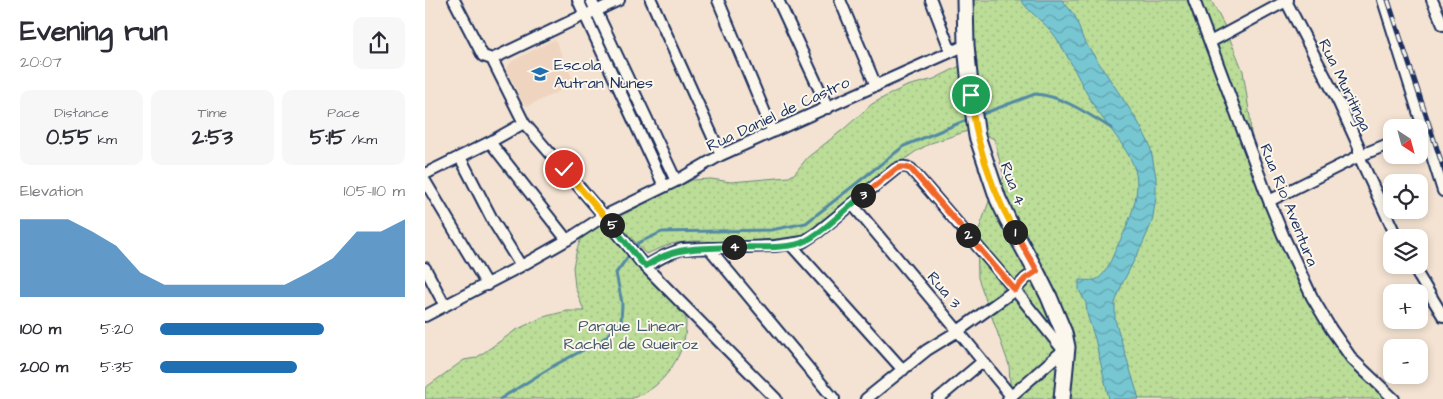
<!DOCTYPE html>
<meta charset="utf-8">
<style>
body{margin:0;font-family:"Architects Daughter",sans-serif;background:#f7f7f7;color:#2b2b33;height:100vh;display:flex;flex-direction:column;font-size:19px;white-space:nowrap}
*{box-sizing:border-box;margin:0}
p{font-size:16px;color:#7c7c81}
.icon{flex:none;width:28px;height:28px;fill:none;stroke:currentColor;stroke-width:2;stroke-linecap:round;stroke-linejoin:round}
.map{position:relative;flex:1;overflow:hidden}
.side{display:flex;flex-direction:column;background:#fff;width:425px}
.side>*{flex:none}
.needle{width:32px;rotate:144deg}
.controls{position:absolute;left:958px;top:119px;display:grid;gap:10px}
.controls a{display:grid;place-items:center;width:45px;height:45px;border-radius:10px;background:#fff;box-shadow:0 2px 8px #0003;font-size:25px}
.pin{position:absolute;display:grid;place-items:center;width:42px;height:42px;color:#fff;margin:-21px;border:2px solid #fff;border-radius:50%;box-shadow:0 1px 5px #0007}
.km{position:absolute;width:25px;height:25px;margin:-12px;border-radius:50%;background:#222;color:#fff;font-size:14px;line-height:25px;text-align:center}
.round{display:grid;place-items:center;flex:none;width:52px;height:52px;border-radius:10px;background:#f7f7f7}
.overview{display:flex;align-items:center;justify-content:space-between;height:85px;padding:0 20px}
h1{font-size:28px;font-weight:800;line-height:38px}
.metrics{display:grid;grid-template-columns:repeat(3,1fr);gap:8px;height:85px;padding:5px 20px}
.metrics div{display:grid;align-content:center;border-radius:10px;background:#f7f7f7;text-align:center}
.metrics b{font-size:21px;font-weight:800}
.metrics small{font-size:14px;font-weight:400}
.metrics p{font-size:14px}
.chart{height:140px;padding:10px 20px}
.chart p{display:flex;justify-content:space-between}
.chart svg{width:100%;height:90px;margin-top:5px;fill:#1f6fb2;opacity:.7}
ul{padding:0 20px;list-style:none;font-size:16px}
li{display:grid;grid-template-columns:80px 60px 1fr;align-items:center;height:38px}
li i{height:12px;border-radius:6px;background:#1f6fb2}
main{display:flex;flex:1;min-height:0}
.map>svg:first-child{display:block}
.built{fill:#efd5c0}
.green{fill:url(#green-dots);stroke:#6b867a}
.water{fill:url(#water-waves);stroke:#528aa4}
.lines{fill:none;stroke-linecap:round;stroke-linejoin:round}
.stream{stroke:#528aa4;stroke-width:3}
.minor-casing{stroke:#1b2f5e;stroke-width:14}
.secondary-casing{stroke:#1b2f5e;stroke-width:19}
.minor{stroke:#fbf7ec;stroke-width:10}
.secondary{stroke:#fbf7ec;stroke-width:15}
.rail-casing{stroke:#1b2f5e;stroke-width:5}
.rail{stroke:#fbf7ec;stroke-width:3;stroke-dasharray:9;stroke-linecap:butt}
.split-1-casing{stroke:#fff;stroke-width:10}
.split-2-casing{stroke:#fff;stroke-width:10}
.split-3-casing{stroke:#fff;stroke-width:10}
.split-4-casing{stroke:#fff;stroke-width:10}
.split-5-casing{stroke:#fff;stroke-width:10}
.split-6-casing{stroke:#fff;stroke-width:10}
.split-1{stroke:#f5b400;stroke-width:6}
.split-2{stroke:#f0652b;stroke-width:6}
.split-3{stroke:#f0652b;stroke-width:6}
.split-4{stroke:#22a559;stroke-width:6}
.split-5{stroke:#22a559;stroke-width:6}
.split-6{stroke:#f5b400;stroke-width:6}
.labels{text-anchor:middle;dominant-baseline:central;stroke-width:4;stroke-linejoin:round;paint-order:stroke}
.poi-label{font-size:16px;fill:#1b2f5e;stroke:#fbf7ec;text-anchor:start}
.street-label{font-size:16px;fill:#1b2f5e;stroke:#fbf7ec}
.park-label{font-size:16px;fill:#435a6c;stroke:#fbf7ec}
</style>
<main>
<section class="side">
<div class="overview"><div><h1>Evening run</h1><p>20:07</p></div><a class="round"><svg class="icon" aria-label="share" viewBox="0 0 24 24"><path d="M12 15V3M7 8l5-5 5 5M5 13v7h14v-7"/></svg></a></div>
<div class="metrics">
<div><p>Distance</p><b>0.55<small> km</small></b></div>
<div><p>Time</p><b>2:53</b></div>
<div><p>Pace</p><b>5:15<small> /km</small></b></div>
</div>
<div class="chart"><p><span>Elevation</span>105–110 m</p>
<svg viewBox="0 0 160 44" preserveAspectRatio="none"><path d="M0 44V6L10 6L20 6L30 12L40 19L50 32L60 38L70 38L80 38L90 38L100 38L110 38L120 32L130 25L140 12L150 12L160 6V44z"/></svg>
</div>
<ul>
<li><b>100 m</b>5:20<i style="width:67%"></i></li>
<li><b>200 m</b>5:35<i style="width:56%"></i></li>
</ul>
</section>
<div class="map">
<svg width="1018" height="399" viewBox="0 0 1018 399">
<defs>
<pattern id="green-dots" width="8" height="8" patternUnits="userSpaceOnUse" patternTransform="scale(1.25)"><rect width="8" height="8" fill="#bbdd97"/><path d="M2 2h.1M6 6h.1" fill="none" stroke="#a0be85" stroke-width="1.8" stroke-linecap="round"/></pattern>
<pattern id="water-waves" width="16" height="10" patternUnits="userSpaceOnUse" patternTransform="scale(1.25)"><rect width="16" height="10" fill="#77c7d2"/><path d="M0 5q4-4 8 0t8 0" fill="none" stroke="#61a2ae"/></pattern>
</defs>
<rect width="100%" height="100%" fill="#f4e3d2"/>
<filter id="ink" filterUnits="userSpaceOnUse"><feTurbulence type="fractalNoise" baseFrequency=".02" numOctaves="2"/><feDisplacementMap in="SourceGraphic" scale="10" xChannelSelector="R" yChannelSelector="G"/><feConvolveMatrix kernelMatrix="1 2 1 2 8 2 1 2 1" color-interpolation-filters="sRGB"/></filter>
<g filter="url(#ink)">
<path class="built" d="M130,39L150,84L103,106L98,103L81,69L87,61Z"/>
<path class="green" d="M532,0H786L800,27L818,71L825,117L828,172L874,285L905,338L933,374L961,399H586L584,365L553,278L552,235L567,193L579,177L569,139L549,129L506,143L490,152L456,176L395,226L382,234L368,238L314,242L267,241L246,244L221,254L199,230L191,218L267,180L286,179L306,182L364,177L369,174L383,157L420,128L447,104L467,93L482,86L509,79L545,61L551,60L549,50L548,22Z
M173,218L260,312C265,340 251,368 230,386C223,392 214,395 206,399H0V388L39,360L51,358L91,330L118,317L142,311H159L150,287L148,267L152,249L160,228Z"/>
<path class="water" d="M596,0H637L650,16L658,39L712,120L725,145L731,177V198L727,222L718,243L697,284L690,303V320L714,399H684L670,339L662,314L661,303L654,290V280C659,280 664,281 669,280C681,278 687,256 692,247C703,225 717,194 710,170C705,151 680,123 669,106C655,83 645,58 630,36C620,22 605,14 596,0Z"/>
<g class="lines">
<path class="stream" d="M555,115L610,94C638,96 663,114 686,128
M75,399L130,365L177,340L196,323L197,303L191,273L213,243L237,232L346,230L381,223L479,146L544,119"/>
<g class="minor-casing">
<path id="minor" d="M29,0L58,56L67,59L99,123L179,216L216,262L351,399
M153,0L239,186
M166,0L251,181
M226,0L296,155
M293,0L348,132
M353,0L403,108
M415,0L451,86
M506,0L526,52
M769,0L844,201L858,235L887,297L906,329L927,359L969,399
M958,0L1018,191
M1007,0L1018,25
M861,1L914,103L934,147V156L972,238
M785,42L863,0
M67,59L159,15L171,11L194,0
M65,142L142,240
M35,157L68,221L96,266
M0,174L65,142L99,123
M0,181L62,285
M844,201L934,156L966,143
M427,204L533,331L586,396
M366,245L478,370
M284,248L409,399
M987,265L1018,316
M221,266L241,255L257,249L350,246L378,242L393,232L471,169C476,166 481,166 486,169L590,290L638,350
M0,268L20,306
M0,316L96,266L142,240L179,216L251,181L296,155L541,45
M441,399L502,350L533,331L590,290L600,279L611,271
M513,399L557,362
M583,399L642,347"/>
</g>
<g class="secondary-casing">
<path id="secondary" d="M540,0L541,45L546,95L552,136L573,199L583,220L611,271L624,297L639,333L642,347L637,399"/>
</g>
<use href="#minor" class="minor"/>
<use href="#secondary" class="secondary"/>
<g class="rail-casing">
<path id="rail" d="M963,0L1018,167"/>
</g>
<use href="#rail" class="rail"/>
</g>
</g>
<g class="lines" filter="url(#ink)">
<g class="split-1-casing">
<path id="split-1" d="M546,95C548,109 549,124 553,138C561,170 574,203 590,232"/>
</g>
<g class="split-2-casing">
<path id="split-2" d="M543,235L590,290L600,279L612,271L590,232"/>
</g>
<g class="split-3-casing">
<path id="split-3" d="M438,195L471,169C476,166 481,167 486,169L543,235"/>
</g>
<g class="split-4-casing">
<path id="split-4" d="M309,247C328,247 359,249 376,243C394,236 422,208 438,195"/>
</g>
<g class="split-5-casing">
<path id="split-5" d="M187,225L216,262L221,266C251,245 275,249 309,247"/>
</g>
<g class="split-6-casing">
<path id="split-6" d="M139,169L187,225"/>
</g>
<use href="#split-1" class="split-1"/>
<use href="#split-2" class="split-2"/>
<use href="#split-3" class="split-3"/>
<use href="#split-4" class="split-4"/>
<use href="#split-5" class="split-5"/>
<use href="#split-6" class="split-6"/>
</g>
<defs>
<g id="school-bare" transform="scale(1.35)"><path d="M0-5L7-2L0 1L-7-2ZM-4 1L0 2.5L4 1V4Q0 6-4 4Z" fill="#1f6fb2" stroke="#fbf7ec" stroke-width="2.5" paint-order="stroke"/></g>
</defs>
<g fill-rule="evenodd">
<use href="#school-bare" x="115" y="74"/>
</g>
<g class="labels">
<g class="poi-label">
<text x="129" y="65">Escola<tspan x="129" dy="18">Autran Nunes</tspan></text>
</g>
<g class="street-label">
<text transform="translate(920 85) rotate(64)">Rua Muritinga</text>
<text transform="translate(353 114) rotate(-25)">Rua Daniel de Castro</text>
<text transform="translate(588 184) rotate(69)">Rua 4</text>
<text transform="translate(864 205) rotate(68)">Rua Rio Aventura</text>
<text transform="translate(519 290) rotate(50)">Rua 3</text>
</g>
<g class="park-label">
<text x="206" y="326">Parque Linear<tspan x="206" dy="18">Rachel de Queiroz</tspan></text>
</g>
</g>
</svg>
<div class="controls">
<a><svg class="needle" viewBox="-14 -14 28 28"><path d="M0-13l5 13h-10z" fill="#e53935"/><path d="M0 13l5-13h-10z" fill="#7c7c81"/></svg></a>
<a><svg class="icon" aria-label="locate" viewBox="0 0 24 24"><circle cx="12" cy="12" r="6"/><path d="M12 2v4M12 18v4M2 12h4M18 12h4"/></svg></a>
<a><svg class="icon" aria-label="layers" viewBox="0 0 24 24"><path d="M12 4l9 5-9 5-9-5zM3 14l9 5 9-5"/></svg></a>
<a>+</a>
<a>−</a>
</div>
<div class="pin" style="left:546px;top:95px;background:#1e9e55"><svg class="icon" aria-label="arrive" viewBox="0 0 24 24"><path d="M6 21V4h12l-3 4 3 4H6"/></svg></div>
<div class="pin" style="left:139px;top:169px;background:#d93025"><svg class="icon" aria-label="check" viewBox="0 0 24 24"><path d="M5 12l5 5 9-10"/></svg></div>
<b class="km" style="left:590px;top:232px">1</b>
<b class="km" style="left:543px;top:235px">2</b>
<b class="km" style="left:438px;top:195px">3</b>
<b class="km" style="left:309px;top:247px">4</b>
<b class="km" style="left:187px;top:225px">5</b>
</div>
</main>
